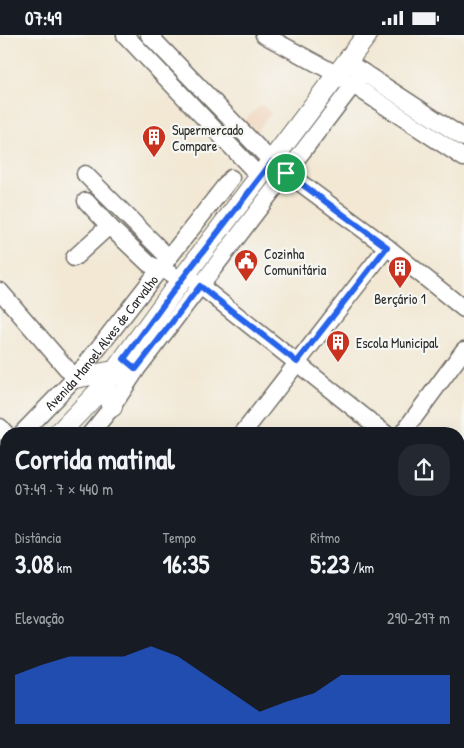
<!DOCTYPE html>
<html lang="pt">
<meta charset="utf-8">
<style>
body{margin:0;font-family:"Patrick Hand",sans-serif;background:#242831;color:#f1f3f6;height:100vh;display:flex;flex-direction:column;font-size:19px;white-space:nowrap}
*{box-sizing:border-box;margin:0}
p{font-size:16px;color:#9ea1a6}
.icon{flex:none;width:28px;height:28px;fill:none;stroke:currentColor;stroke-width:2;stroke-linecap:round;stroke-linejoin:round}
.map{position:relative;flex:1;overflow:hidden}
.drawer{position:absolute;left:0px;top:392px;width:465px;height:321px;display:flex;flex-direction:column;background:#171b24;border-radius:20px 20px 0 0;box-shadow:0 5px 20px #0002}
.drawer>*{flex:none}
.pin{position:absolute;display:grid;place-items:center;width:42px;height:42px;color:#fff;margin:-21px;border:2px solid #fff;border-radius:50%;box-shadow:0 1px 5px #0007}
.round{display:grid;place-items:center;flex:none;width:52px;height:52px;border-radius:20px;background:#242831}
.summary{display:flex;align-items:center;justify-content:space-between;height:85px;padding:0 15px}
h1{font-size:28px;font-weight:700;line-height:38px}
.metrics{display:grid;grid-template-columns:repeat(3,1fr);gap:8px;height:85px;padding:5px 15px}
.metrics div{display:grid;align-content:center}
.metrics b{font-size:25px;font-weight:700}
.metrics small{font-size:14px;font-weight:400}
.metrics p{font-size:14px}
.chart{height:140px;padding:10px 15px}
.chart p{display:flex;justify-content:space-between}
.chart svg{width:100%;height:90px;margin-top:5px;fill:#2563eb;opacity:.7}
.status{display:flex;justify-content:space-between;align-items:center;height:35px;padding:0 25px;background:#171b24;direction:ltr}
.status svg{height:14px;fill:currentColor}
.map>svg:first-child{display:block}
.built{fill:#f1d5bd}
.green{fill:#c4d376;stroke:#787f50}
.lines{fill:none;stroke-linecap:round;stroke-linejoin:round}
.minor-casing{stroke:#716d66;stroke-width:19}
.major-casing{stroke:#716d66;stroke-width:22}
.minor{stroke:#fff;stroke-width:16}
.major{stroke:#fff;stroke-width:20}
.route-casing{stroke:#fff;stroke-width:10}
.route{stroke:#2563eb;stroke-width:6}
.labels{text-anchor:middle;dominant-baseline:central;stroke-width:4.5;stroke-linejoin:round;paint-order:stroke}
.poi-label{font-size:14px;fill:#2b2b2b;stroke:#f6f6f2;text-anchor:start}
.street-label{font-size:14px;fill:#2b2b2b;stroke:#f6f6f2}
</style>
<div class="status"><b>07:49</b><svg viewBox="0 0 49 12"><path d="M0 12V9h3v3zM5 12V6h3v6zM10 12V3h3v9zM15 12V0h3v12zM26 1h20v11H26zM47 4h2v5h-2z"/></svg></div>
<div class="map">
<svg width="464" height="713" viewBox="0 0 464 713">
<rect width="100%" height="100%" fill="#f6f6f2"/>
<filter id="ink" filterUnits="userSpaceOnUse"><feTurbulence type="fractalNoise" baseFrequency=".02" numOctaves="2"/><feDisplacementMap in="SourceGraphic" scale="10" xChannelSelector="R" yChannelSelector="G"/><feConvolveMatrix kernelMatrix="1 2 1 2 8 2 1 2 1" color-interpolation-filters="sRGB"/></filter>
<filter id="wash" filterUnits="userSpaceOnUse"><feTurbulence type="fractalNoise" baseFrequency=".0096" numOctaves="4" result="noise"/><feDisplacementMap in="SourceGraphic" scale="20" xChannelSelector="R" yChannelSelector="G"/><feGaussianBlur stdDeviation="1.12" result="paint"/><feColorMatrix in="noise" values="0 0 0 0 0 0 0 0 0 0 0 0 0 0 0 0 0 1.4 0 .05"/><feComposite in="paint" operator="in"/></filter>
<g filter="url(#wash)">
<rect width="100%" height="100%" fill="#f2e8d4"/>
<path class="built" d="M261,70L271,78L253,100L242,87Z"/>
<path class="green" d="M6,485V662L0,654V490Z"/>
</g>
<g filter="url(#ink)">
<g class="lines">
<g class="minor-casing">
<g id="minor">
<path d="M125,0L260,142"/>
<path d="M149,0L272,127L387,212L464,274"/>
<path d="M264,0L338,40L464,123"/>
<path d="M355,32L464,103"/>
<path d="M85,139L168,222"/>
<path d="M109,191L149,229L182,244"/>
<path d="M74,223L109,191L86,166"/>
<path d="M193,245L386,399"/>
<path d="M0,256L75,343"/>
<path d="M0,392L6,399"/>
<path id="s1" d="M21,399L75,343L231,143"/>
<path d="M90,399L112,372L137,334L363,37"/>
<path d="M242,399L387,212"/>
<path d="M402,399L464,315"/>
<path d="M0,418L6,413"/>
<path d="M459,456L464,460"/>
<path d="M0,475L6,470"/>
<path d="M459,551L464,544"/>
<path d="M459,586L464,579"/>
<path d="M9,713L15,708"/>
<path d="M161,713L165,708"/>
<path d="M334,713L338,708"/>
<path d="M363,713L367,708"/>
</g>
</g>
<g class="major-casing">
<path id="major" d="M75,343L114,336
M104,351L112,372
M58,399L104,351L182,244L367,0
M0,451L6,445"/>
</g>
<use href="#minor" class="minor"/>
<use href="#major" class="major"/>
</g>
</g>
<g class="lines" filter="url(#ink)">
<g class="route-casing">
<path id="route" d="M272,127L387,212L297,327L200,251L136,334L124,324L182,244Z"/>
</g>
<use href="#route" class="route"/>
</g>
<defs>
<g id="building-pin" transform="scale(1.25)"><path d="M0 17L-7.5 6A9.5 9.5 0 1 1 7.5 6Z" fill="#c8321e" stroke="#f6f6f2"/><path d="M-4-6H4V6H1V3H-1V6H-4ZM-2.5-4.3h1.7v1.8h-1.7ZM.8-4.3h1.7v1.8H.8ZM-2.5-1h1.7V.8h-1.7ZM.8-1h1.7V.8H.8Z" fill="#fff"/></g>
<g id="civic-pin" transform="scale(1.25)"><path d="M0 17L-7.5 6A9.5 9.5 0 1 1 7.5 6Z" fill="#c8321e" stroke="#f6f6f2"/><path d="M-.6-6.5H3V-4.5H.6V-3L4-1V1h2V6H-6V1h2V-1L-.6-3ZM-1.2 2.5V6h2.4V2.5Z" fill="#fff"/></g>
</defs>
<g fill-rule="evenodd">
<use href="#building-pin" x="154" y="102"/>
<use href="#civic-pin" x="246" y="226"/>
<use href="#building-pin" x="400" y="233"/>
<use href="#building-pin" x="338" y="307"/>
</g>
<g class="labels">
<g class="poi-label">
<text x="172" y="94">Supermercado<tspan x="172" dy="16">Compare</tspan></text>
<text x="264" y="218">Cozinha<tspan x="264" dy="16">Comunitária</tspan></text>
<text x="400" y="263" text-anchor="middle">Berçário 1</text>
<text x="356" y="307">Escola Municipal</text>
</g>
<g class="street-label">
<text stroke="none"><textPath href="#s1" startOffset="122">Avenida Manoel Alves de Carvalho</textPath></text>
</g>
</g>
</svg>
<div class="pin" style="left:286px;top:138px;background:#1e9e55"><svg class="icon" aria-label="arrive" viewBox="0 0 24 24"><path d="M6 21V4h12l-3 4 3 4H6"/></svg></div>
<section class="drawer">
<div class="summary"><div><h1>Corrida matinal</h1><p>07:49 · 7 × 440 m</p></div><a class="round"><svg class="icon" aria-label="share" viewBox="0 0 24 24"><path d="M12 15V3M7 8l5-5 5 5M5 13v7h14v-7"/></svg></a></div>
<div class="metrics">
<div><p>Distância</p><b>3.08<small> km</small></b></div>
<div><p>Tempo</p><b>16:35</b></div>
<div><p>Ritmo</p><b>5:23<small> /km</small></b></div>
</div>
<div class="chart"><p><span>Elevação</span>290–297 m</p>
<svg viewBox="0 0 160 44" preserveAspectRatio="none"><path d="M0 44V20L10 15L20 11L30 11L40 11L50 6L60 11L70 20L80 29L90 38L100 33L110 29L120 20L130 20L140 20L150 20L160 20V44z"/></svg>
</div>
</section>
</div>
